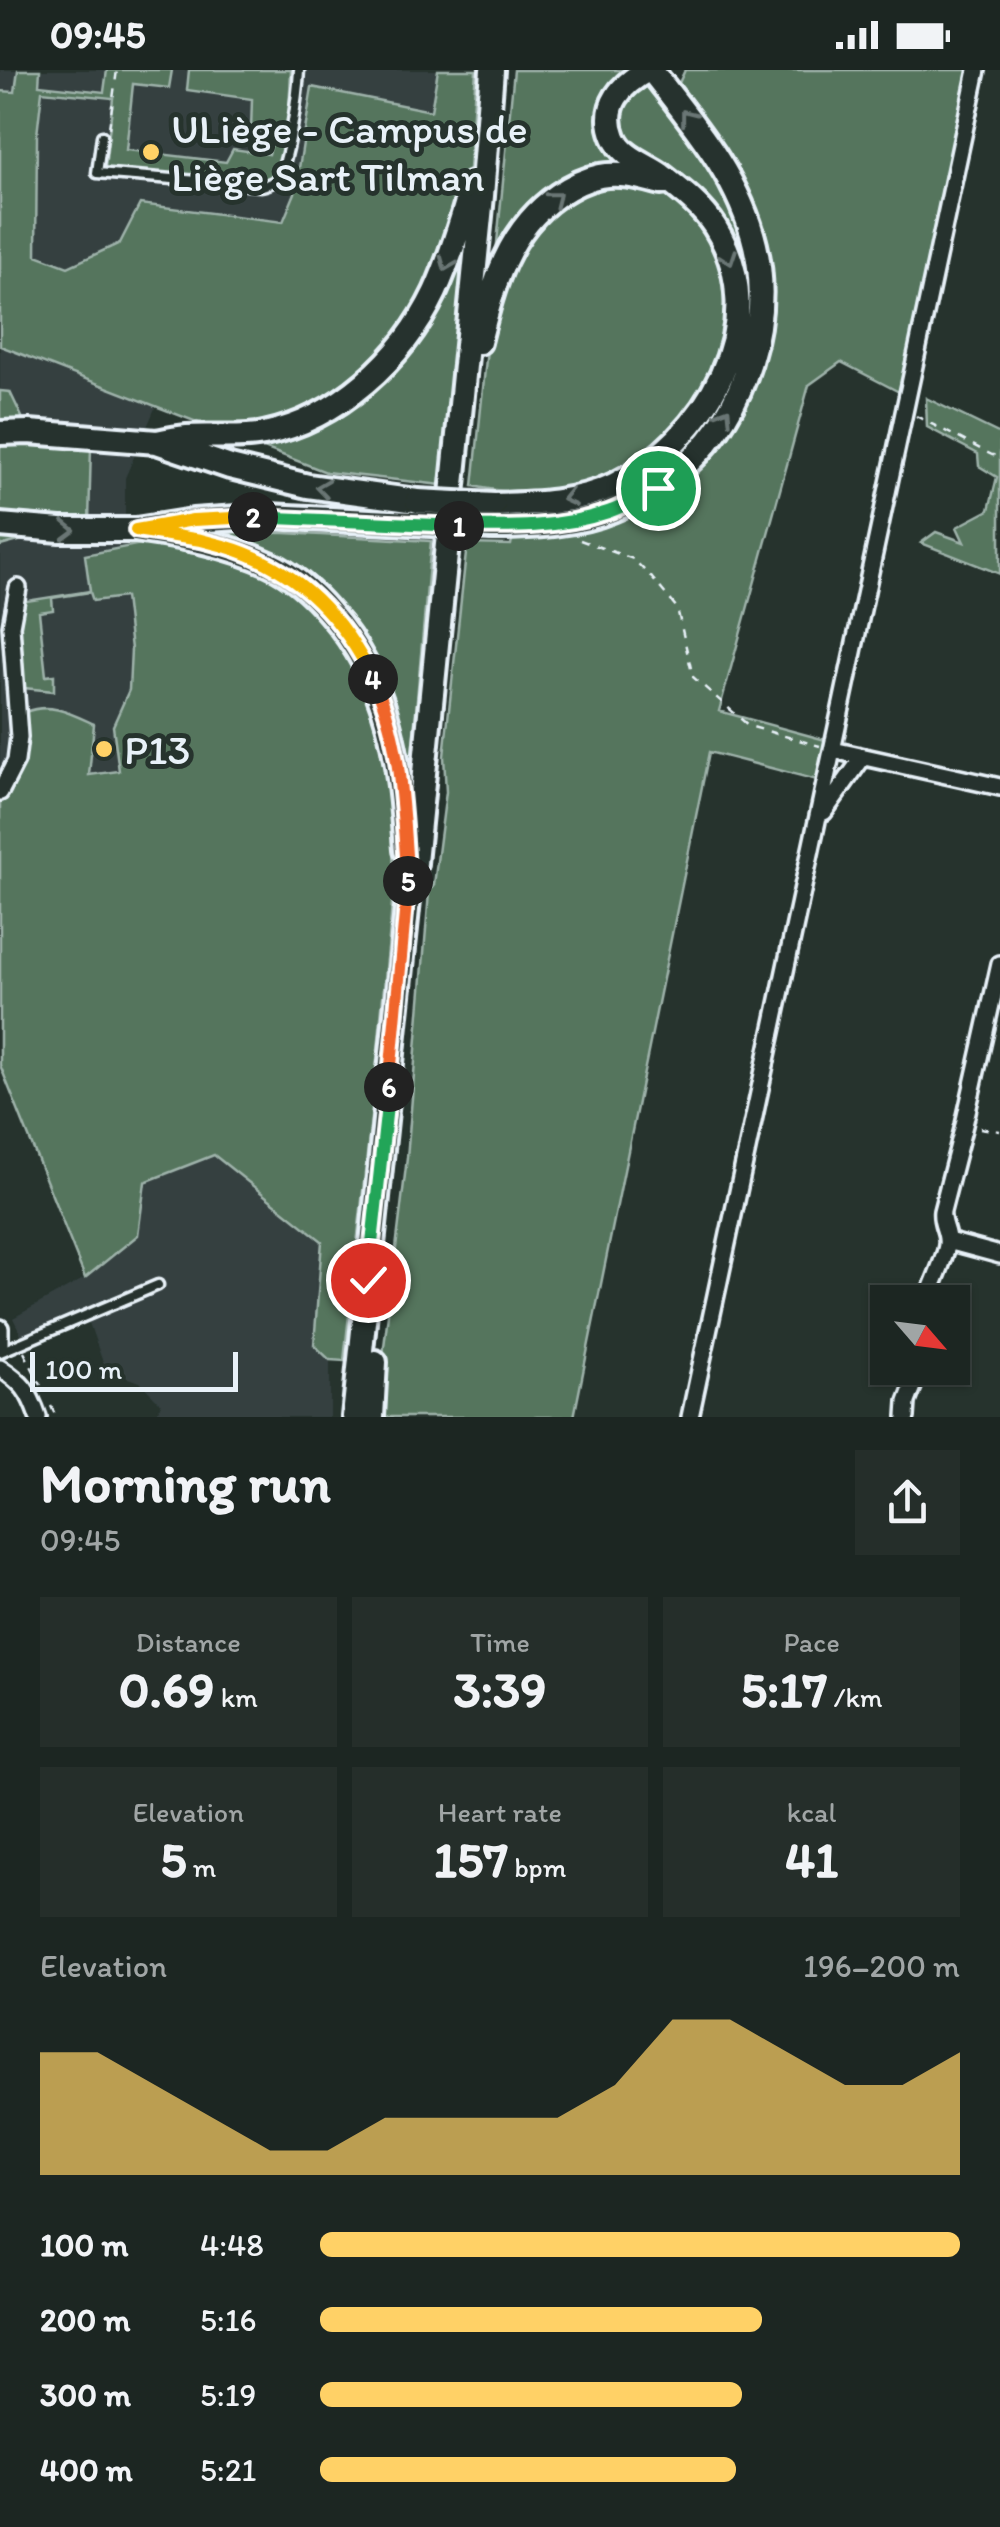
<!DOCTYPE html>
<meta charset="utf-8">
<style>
body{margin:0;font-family:Itim,sans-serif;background:#252e2a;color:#f1f3f6;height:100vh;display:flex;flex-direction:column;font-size:38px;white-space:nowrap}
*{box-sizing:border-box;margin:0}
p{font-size:32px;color:#a0a5a5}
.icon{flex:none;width:55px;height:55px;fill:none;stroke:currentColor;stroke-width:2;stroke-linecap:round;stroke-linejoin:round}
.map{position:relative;height:1347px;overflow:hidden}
.panel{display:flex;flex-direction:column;background:#1c2622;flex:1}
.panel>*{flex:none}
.needle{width:65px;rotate:118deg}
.fabs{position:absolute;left:870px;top:1215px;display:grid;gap:20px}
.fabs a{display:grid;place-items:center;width:100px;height:100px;border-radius:0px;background:#1c2622;box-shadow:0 2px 8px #0004,0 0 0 2px #3a4340;font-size:50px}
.scale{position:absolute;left:30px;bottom:25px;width:208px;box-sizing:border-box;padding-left:10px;border:5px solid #e8f1f8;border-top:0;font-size:28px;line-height:35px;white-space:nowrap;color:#e8f1f8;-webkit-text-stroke:8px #26332d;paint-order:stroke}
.pin{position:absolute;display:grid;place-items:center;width:85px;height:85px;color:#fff;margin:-42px;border:5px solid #fff;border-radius:50%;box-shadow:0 2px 10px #0007}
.km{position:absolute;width:50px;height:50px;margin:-25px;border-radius:50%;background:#222;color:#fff;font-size:28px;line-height:50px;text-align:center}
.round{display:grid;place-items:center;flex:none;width:105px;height:105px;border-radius:0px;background:#252e2a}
.headline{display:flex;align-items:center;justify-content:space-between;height:170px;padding:0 40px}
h1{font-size:55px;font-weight:700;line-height:75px}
.metrics{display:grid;grid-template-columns:repeat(3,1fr);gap:15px;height:170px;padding:10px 40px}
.metrics div{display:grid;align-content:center;border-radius:0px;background:#252e2a;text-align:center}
.metrics b{font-size:50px;font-weight:700}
.metrics small{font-size:28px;font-weight:400}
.metrics p{font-size:28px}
.chart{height:280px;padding:20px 40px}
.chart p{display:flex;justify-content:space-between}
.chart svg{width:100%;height:180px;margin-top:10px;fill:#ffd166;opacity:.7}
ul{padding:0 40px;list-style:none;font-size:32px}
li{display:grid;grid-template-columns:160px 120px 1fr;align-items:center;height:75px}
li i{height:25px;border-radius:12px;background:#ffd166}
.status{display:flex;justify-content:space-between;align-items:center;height:70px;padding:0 50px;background:#1c2622;direction:ltr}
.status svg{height:28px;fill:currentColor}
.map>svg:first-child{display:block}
.built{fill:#344040}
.green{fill:#54745d;stroke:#9eb2aa;stroke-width:2.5}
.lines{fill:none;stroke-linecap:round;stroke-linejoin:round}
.service-casing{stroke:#e8f1f8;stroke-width:15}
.minor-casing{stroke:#e8f1f8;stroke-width:22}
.secondary-casing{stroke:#e8f1f8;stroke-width:30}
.path{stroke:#e8f1f8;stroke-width:2.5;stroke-dasharray:8 8;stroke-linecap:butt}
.service{stroke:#26332d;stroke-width:8}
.minor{stroke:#26332d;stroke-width:15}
.secondary{stroke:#26332d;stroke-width:22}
.secondary-bridge-casing{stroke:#e8f1f8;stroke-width:30;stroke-linecap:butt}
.secondary-bridge{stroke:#26332d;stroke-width:22}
.oneway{stroke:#6a7674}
.split-1-casing{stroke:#fff;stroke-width:20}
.split-2-casing{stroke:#fff;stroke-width:20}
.split-3-casing{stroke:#fff;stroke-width:20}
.split-4-casing{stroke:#fff;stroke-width:20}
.split-5-casing{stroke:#fff;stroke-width:20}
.split-6-casing{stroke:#fff;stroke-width:20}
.split-7-casing{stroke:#fff;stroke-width:20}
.split-1{stroke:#22a559;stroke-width:12}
.split-2{stroke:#22a559;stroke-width:12}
.split-3{stroke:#f5b400;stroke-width:12}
.split-4{stroke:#f5b400;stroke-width:12}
.split-5{stroke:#f0652b;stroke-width:12}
.split-6{stroke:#f0652b;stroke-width:12}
.split-7{stroke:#22a559;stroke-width:12}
.poi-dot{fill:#ffd166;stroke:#26332d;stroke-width:4}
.labels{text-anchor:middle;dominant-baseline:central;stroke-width:10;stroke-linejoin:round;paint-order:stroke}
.poi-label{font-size:42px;fill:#e8f1f8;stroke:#26332d;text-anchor:start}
</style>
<div class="status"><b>09:45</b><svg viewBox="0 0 49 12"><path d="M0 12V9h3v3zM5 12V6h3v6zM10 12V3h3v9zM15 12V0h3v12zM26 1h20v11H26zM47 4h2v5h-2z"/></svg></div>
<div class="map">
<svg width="1000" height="1347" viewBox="0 0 1000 1347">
<rect width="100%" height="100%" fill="#26332d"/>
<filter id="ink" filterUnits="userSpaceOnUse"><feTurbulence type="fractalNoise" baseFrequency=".01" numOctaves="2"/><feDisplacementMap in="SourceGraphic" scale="20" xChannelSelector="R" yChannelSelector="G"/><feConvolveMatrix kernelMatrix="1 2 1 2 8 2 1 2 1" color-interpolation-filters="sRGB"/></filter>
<g filter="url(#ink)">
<path class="built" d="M0,0H438L432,41L312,17L295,123L283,153L140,134L120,173L68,197L0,216Z
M0,276L156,336L125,408V527L131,579L129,620L113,656L119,701L89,705L32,639L25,642L19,634L0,722Z
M214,1085L322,1171L314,1274L330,1290V1347H155L161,1334L140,1312L106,1301L88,1250L27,1276L13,1248L85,1208L138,1165L145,1112Z"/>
<path class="green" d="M18,0H40L39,15L104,22L107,0H172L169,18L133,14L126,80L226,92L233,79L269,84L272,73H284L278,99L267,111L105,98L113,28L42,21L37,65L36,185L68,197L120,173L140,134L283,152L295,123L312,17L431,41L438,0H476L455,295L442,415L326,402L0,276V21L15,22Z
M189,0H291L288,64L251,60L252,29L187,20Z
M514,0H635L614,16L626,93L600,95L570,106L543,120L511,160L497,173Z
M685,0H971L903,324L841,292L809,315L719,641L829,671L821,711L709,682L574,1347H378L383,1285L407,1088L429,823L434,815L446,722L444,686L467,474L511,475L513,465L611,450L729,359L765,175L683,30L679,13Z
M643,12L653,18L728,120L753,196L741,197L620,69L619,32Z
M606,110C623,111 645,110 659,117C687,131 708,154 718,183C751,270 693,365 614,402C605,407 596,412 586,415C550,425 509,424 473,416L490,250L518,174L557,131Z
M0,321L10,322L33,370L91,376L89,452L0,476Z
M926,328L1000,364V504L921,473L936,462L964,472L957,457L989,440L997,407L979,396L978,384L927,357Z
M202,462L285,463L431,471L407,742L392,755C397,819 387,883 381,947C371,1062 356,1176 344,1291L330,1290L314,1275L322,1171L214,1085L145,1112L138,1165L85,1208L0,995V731C20,696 26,683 25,642C51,632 70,643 94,654L89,705L119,701L113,656L129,620L131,579L125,527L93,531L90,522L52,528L53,540L39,542L46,606L54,605V621L24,618L18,557L20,532L90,521L85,485Z"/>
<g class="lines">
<g class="service-casing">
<path id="service" d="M102,66L97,103L261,116C263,116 275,112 276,110C289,98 298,19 299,0
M0,1282L158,1215"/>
</g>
<g class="minor-casing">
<path id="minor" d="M833,680L1000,717
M0,722L16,691L19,667L11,556L18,518
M824,742L863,687
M948,1171L1000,1185
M926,1232C931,1219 946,1186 947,1175C949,1162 940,1154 942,1141L964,1055L1000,894
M0,1258V1276
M0,1298C23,1313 29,1321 38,1347
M690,1347L977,0
M906,1347L907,1332L920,1298"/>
</g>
<g class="secondary-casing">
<path id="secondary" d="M479,272C493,216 507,160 558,125C570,117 585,109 600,106C621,102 641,108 661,113
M0,363L29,362L157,372L230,397L308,416L417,431
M157,372C167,370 177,368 187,367C213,365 239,369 264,364C338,349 403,289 435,222C451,187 462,150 472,114
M494,435C534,434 577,433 614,415C706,370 775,253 715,157C702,136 679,119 660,104C644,93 622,87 614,67C601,35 622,14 648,0
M0,455L60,460H136L193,451L268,446L411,453
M492,457C530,457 577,455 612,440C640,428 667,414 689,392C745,340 773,250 755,175C739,107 693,54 651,0
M136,460C183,467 227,474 270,494C294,505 313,523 330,543C390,611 400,693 406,780
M354,1347L409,820L415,793L482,126L492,0
M372,1347L375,1292"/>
</g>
<path class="path" d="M109,58L117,0
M916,346L992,385L1000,386
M580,470L633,489L652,508L677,538L693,607L749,656L820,676
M980,1058L1000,1061
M24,1282L41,1315
M51,1336L56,1347"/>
<use href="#service" class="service"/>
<use href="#minor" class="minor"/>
<use href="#secondary" class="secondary"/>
<g class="secondary-bridge-casing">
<path id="secondary-bridge" d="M417,431L494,435
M411,453L492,457"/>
</g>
<use href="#secondary-bridge" class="secondary-bridge"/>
</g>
<defs><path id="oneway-chevron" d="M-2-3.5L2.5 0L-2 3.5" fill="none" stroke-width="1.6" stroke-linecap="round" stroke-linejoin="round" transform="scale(2.5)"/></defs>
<g class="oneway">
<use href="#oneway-chevron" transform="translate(687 46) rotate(-128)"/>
<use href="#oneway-chevron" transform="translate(555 128) rotate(-38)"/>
<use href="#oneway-chevron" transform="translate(729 188) rotate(71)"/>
<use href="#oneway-chevron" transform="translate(447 194) rotate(112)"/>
<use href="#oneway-chevron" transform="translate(725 345) rotate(-58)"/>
<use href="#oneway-chevron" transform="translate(323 418) rotate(-172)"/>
<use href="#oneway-chevron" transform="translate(569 428) rotate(167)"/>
<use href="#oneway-chevron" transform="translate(68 460) rotate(1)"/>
</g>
</g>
<g class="lines" filter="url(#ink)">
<g class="split-1-casing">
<path id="split-1" d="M459,456C509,458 561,458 608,442C626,436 642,425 658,418"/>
</g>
<g class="split-2-casing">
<path id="split-2" d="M253,447L459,456"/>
</g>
<g class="split-3-casing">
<path id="split-3" d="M224,476L201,470L136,460L193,450L253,447"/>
</g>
<g class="split-4-casing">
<path id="split-4" d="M224,476C294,496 342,545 373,609"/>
</g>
<g class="split-5-casing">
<path id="split-5" d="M373,609C403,672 402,743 408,811"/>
</g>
<g class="split-6-casing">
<path id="split-6" d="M389,1017L408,811"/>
</g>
<g class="split-7-casing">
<path id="split-7" d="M368,1210L389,1017"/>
</g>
<use href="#split-1" class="split-1"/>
<use href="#split-2" class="split-2"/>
<use href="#split-3" class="split-3"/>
<use href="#split-4" class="split-4"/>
<use href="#split-5" class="split-5"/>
<use href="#split-6" class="split-6"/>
<use href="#split-7" class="split-7"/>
</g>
<g class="poi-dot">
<circle cx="151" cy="82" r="10"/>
<circle cx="104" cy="679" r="10"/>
</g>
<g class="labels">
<g class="poi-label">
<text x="171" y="58">ULiège - Campus de<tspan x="171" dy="48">Liège Sart Tilman</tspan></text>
<text x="124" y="679">P13</text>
</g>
</g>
</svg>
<div class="fabs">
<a><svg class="needle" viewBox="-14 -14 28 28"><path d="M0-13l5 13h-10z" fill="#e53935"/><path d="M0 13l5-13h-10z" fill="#a0a5a5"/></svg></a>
</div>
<div class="scale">100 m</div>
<div class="pin" style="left:658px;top:418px;background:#1e9e55"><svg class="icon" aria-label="arrive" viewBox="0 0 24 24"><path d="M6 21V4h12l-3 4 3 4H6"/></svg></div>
<div class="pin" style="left:368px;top:1210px;background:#d93025"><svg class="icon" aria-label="check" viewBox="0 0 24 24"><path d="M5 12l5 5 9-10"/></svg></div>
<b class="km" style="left:459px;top:456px">1</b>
<b class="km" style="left:253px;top:447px">2</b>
<b class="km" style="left:373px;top:609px">4</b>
<b class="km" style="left:408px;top:811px">5</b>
<b class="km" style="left:389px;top:1017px">6</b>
</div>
<section class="panel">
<div class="headline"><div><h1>Morning run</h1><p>09:45</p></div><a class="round"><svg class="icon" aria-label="share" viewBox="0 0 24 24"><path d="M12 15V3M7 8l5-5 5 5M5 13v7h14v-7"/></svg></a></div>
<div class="metrics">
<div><p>Distance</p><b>0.69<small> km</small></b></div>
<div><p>Time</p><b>3:39</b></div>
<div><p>Pace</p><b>5:17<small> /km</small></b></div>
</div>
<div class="metrics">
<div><p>Elevation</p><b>5<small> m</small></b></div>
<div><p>Heart rate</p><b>157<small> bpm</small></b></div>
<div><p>kcal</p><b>41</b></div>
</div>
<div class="chart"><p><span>Elevation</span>196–200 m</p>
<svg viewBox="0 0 160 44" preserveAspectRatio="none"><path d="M0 44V14L10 14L20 22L30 30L40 38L50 38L60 30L70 30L80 30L90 30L100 22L110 6L120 6L130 14L140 22L150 22L160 14V44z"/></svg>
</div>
<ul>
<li><b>100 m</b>4:48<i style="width:100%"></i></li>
<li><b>200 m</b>5:16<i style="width:69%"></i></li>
<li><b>300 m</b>5:19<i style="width:66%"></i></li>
<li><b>400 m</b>5:21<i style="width:65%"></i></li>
</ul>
</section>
